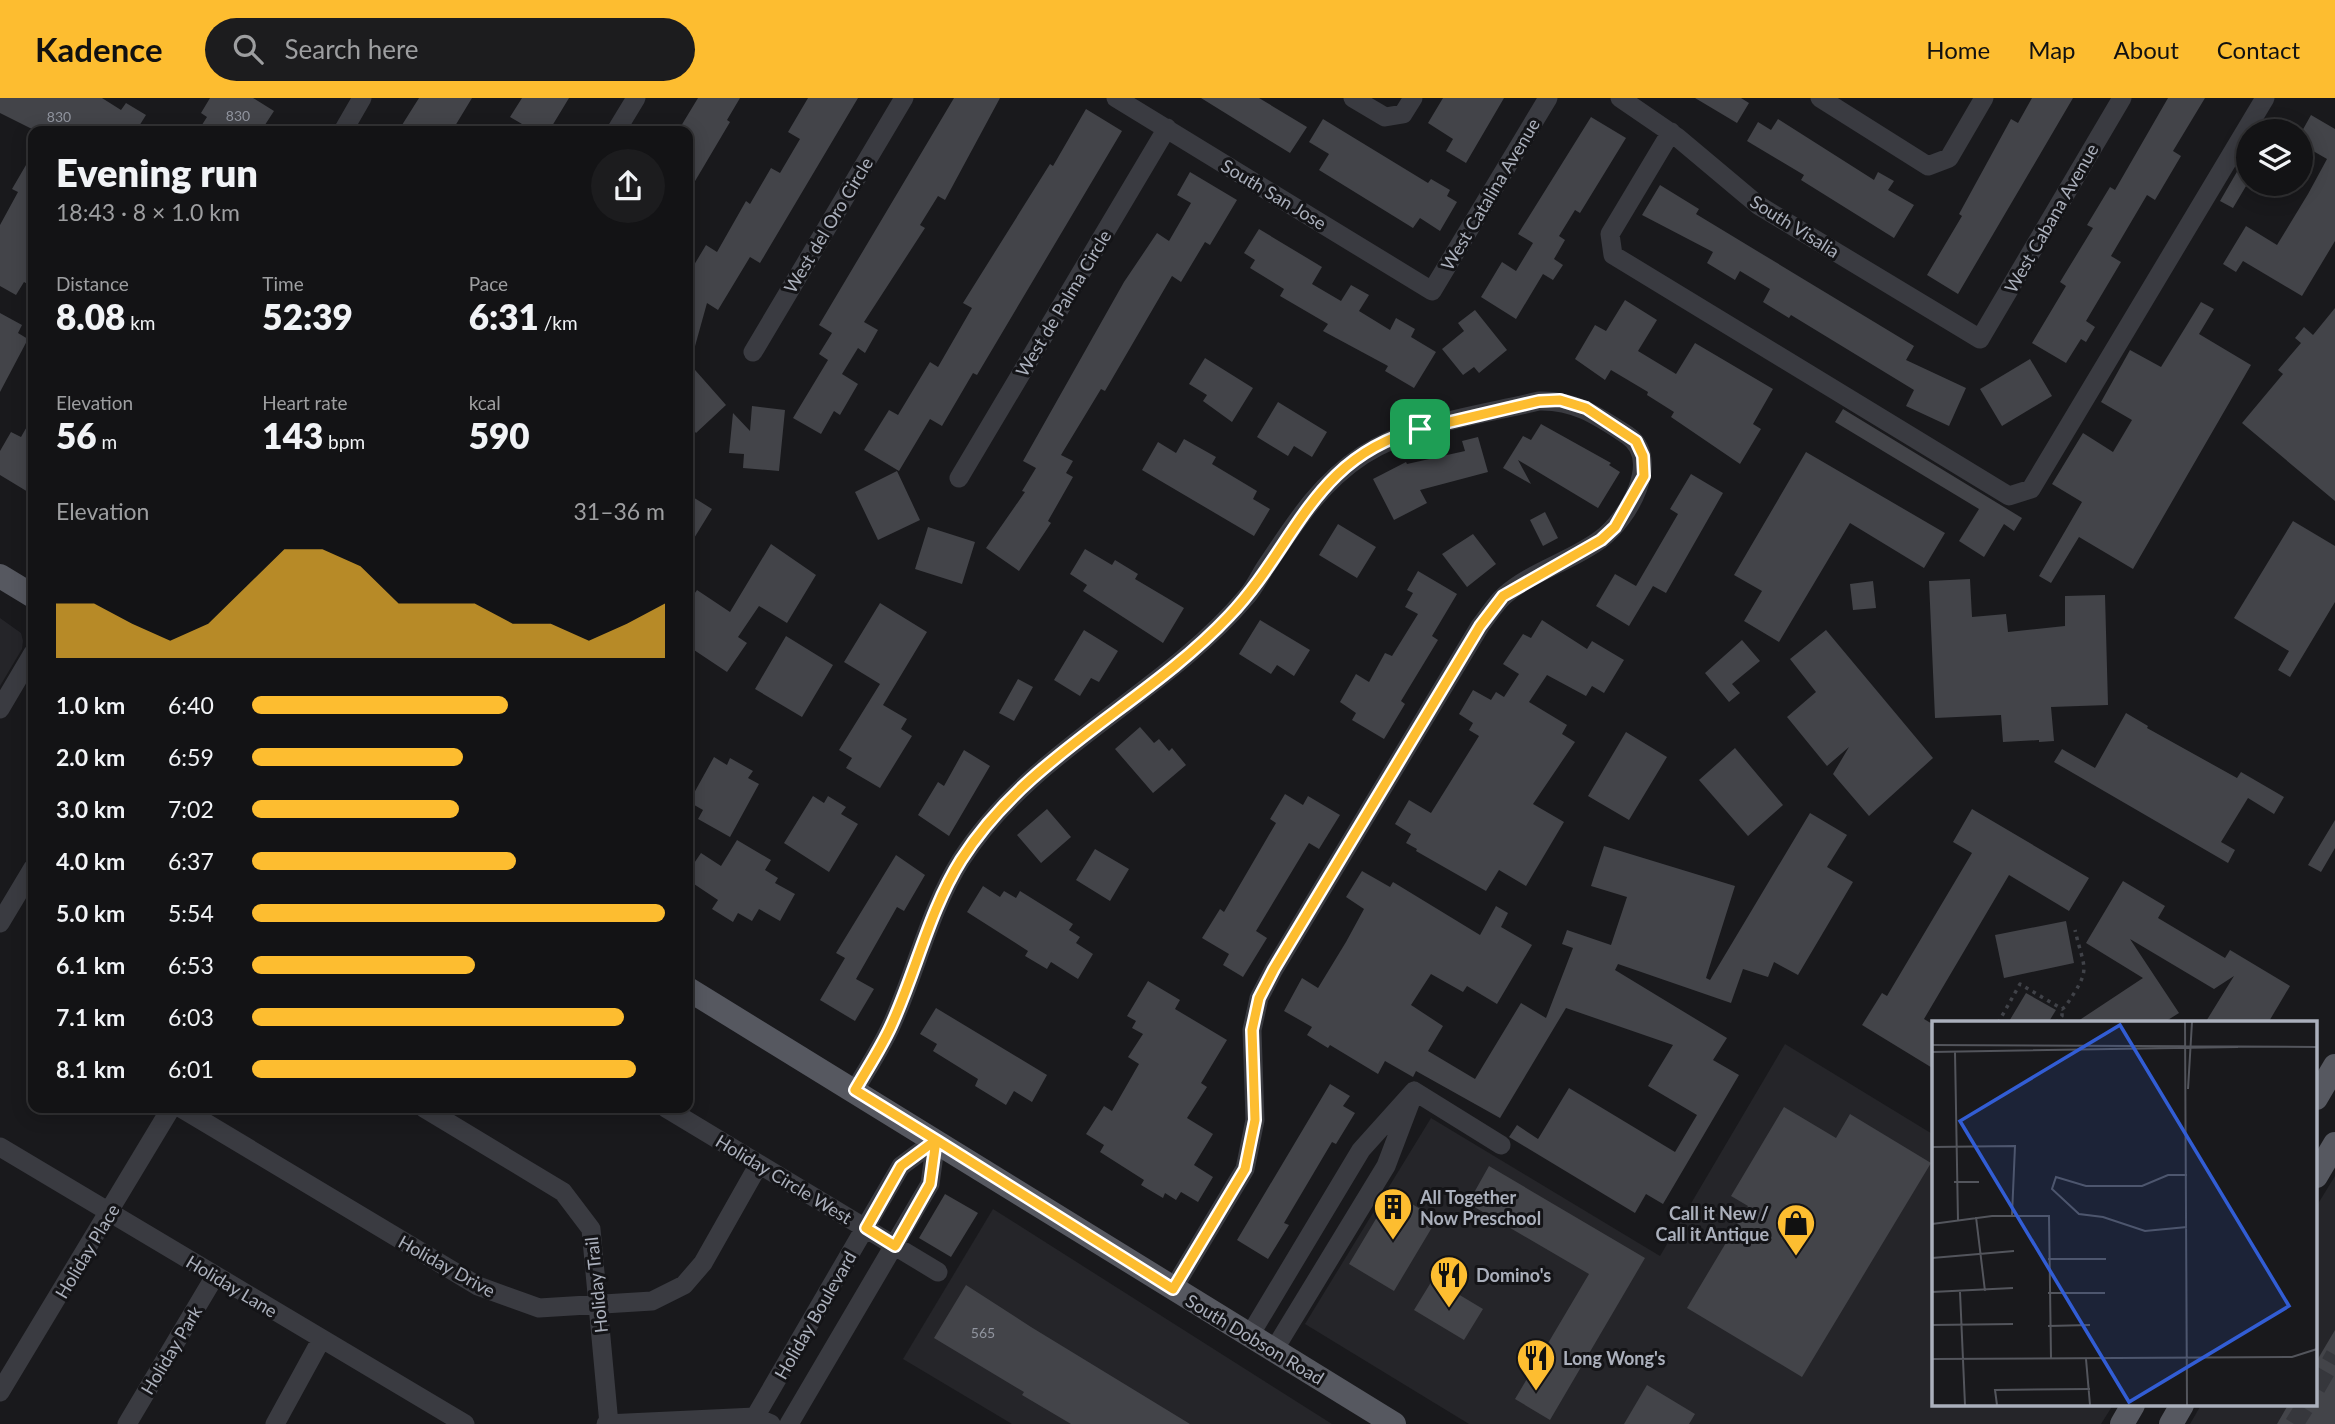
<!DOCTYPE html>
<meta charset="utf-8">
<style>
body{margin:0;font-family:Lato,sans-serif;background:#1c1c1e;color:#f1f3f6;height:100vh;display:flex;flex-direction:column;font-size:26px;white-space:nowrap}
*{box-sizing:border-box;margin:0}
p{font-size:23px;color:#9d9ea0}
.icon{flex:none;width:38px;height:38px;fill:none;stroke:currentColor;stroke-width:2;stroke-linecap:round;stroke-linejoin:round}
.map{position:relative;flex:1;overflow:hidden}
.sheet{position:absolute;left:28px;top:28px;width:665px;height:987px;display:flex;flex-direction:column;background:#131315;border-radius:14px;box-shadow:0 4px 18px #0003,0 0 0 2px #323234}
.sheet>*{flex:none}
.tools{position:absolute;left:2236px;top:21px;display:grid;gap:14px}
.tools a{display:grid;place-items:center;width:77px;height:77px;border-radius:50%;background:#131315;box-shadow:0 4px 18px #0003,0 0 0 2px #323234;font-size:35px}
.pin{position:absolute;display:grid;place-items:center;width:60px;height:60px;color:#fff;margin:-30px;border-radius:14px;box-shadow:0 4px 10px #0006}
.round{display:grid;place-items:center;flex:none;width:74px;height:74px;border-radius:37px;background:#1c1c1e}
.overview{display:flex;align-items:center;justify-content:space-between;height:119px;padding:0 28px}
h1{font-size:38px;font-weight:800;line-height:52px}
.metrics{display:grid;grid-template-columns:repeat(3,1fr);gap:10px;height:119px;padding:7px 28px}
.metrics div{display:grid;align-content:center}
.metrics b{font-size:35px;font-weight:800}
.metrics small{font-size:19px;font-weight:400}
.metrics p{font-size:19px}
.chart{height:196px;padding:14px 28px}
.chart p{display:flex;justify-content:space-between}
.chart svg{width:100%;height:126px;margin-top:7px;fill:#fdbd30;opacity:.7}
ul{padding:0 28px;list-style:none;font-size:23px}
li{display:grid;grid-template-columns:112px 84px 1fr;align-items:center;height:52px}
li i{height:18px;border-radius:9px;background:#fdbd30}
header{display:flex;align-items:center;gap:42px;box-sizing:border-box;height:98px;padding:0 35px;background:#fdbd30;color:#111}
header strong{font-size:33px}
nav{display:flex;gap:38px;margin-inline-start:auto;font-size:24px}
.search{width:490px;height:63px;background:#1c1c1e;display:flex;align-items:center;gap:18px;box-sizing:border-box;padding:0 24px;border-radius:38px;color:#9d9ea0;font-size:26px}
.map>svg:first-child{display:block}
.built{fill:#252529}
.building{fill:#434449}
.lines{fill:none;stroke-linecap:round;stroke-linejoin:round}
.minor-tunnel{stroke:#36373c;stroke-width:19;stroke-dasharray:19 10;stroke-linecap:butt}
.path{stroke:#404248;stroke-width:3.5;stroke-dasharray:3.5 5;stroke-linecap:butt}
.minor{stroke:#3a3b41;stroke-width:19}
.major{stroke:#565860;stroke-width:24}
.route-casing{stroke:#fff;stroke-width:14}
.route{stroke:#fdbd30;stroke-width:9}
.labels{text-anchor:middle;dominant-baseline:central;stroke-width:6;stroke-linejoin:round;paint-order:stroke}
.number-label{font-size:14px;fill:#91959f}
.street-label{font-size:18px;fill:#abb0bc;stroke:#141417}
.poi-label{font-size:18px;font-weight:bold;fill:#abb0bc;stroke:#141417;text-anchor:start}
.inset-road{fill:none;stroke:#53555c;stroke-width:2}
.view{fill:#325dd4;fill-opacity:0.15;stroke:#325dd4;stroke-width:3.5}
.inset-edge{fill:none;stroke:#abb0bc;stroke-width:3.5}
</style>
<header>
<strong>Kadence</strong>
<div class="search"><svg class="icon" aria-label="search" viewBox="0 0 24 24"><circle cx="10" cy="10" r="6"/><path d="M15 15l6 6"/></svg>Search here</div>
<nav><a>Home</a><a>Map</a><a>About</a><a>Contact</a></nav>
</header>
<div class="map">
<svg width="2335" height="1326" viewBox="0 0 2335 1326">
<rect width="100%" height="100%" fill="#19191c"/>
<path class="built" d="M0,520L21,535L23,543L22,551L0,588Z
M1785,946L1934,1037V1307H2113L2101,1326H1469L1305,1226L1431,1020L1660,1158Z
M2335,1078V1326H2190L2201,1307H2316V1109Z
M993,1111L1332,1326H1012L903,1261Z"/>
<path class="building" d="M0,0H102L121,12L126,5L146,17L136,33H36L0,15Z
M210,0H253L274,13L261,33H198L207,19L201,15Z
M419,0H472L452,33H413L402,27Z
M522,0H569L549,33H534L510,19Z
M698,0H740L727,22L730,24L688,95V33H678Z
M808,0H858L760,165L750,159L718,212L707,205L692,259L688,258V177L706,147L717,154L746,103L750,106L771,70L780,75L800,41L788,34Z
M954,0H1000L945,102L938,98L920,127L925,130L864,224L878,232L865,255L858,250L842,276L858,286L840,317L834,313L821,336L793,320L828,262L819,256L832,235L819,227Z
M1201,0H1259L1307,29L1290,55Z
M1443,0H1504L1466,65L1446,53L1453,41L1428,25Z
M1695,0H1741L1749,5L1737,25Z
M2032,0H2073L1958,196L1927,177L1962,118L1959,116L2011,21L2018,25Z
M2168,0H2205L2173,53L2181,58L2155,102L2147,97L2111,158L2121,164L2086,223L2095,229L2086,244L2081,241L2066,265L2032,245L2066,188L2060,184L2093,130L2087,127L2110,89L2115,92Z
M1086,11L1122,33L977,277L973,275L942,328L930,321L899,373L864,352L889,312L898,317L930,264L938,269L972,210L963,205L1050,66L1053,68Z
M2311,17L2335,31V143L2302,198L2243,163L2236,174L2223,166L2246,128L2277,147L2308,96L2327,61L2301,46V35Z
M1591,19L1626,40L1580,115L1575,112L1559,138L1565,142L1554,161L1563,167L1553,182L1543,176L1516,221L1481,199L1502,164L1516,173L1533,145L1518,136Z
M1323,21L1428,85L1431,81L1450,92L1447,98L1457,104L1440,133L1420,120L1413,130L1319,72L1329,56L1309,44Z
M1778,21L1874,82L1878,74L1894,83L1888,92L1914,107L1894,140L1801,82L1804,77L1747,43L1758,24L1771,32Z
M2249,53V83L2233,110L2220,103Z
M33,55V189L24,184L16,197L0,188V127L18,94L12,91Z
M1190,74L1237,102L1210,147L1205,144L1181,184L1172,178L1105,293L1101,291L1061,357L1073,363L1066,375L1073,379L1048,423L1051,425L1019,473L986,450L1025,394L1022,393L1036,370L1023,363L1124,184L1157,135L1169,143L1191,105L1177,97Z
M1660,87L1699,111L1696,116L1914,248L1906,262L1966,290L1949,328L1906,308L1914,292L1791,217L1789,220L1763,204L1770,191L1740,173L1735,182L1707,165L1713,154L1642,117Z
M1259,131L1322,169L1312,186L1341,203L1351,187L1369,197L1359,213L1390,232L1396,220L1415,231L1411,239L1436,254L1414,290L1385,273L1388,268L1323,233L1328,226L1280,198L1284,191L1250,170L1255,162L1244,155Z
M1625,202L1657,222L1638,253L1676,276L1695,245L1773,291L1753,326L1761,331L1740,366L1671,319L1674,314L1647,297L1648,294L1611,272L1605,282L1575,261L1595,227L1606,233Z
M2201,204L2214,211L2199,236L2251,267L2133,471L2079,439L2051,485L2039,478L2082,404L2052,386L2083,335L2113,354L2132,322L2101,304L2130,252L2161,269Z
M2335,210V403L2242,325L2283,276L2278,272L2301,245L2295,240L2304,229L2313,237Z
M1475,212L1507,252L1479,275L1474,269L1463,277L1442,251L1464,233L1458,225Z
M0,215L22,227L18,235L28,241L0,294Z
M1205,260L1253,290L1232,324L1203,303L1207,297L1189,286Z
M2030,261L2052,298L2002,328L1980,291Z
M688,264L726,307L696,335L688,326Z
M1278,304L1327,334L1312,359L1294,348L1288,358L1257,339Z
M752,308L785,312L779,373L743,370L744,356L729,355L733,315L750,333Z
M1843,311L2022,420L2014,433L2004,426L1984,459L1959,443L1979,411L1835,324Z
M33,318V397L0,377V353L11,334L21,339Z
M1541,326L1611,365L1609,367L1620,374L1598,410L1518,362L1531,386L1503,370L1523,338L1531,342Z
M1478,339L1488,374L1420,392L1427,405L1394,422L1373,381L1406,364L1407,366L1465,353L1462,343Z
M1184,341L1216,359L1212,366L1257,393L1253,401L1270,411L1254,438L1142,372L1158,344L1176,355Z
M1806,354L1945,435L1924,470L1850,425L1779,544L1744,523L1762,493L1734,477Z
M897,373L920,422L878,442L855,394Z
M1691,376L1723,395L1666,495L1653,488L1629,528L1596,508L1615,476L1636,488L1678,416L1670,411Z
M688,396L712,411L688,450Z
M1545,414L1558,440L1543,448L1530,422Z
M2293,423L2335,448V504L2290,579L2278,572L2289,553L2234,520Z
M1338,426L1376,449L1357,480L1319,457Z
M928,429L975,444L962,486L915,471Z
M1473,436L1496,466L1467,489L1442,456Z
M771,446L816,477L787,525L759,508L738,539L747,545L727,574L688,548V505L697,492L730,514Z
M1085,451L1112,467L1115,462L1138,476L1135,481L1184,510L1163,545L1083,493L1087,487L1070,476Z
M1418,473L1457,496L1432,538L1438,542L1401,603L1405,606L1384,641L1352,622L1356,615L1340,604L1356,576L1369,584L1385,555L1392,558L1418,516L1405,509L1413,495L1407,492Z
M1970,481L1972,519L2006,516L2008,534L2065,528V498L2105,497L2108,607L2051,609L2054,643L2039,644V642L2003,644L2001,617L1935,620L1929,483Z
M1873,483L1876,510L1853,512L1850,486Z
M880,505L927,534L883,607L907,621L901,631L912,638L880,690L846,670L852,660L839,652L880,586L844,564Z
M1260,522L1310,552L1294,578L1277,567L1271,576L1239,556Z
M1542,522L1587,551L1592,543L1624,562L1604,595L1592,588L1586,598L1547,577L1529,604L1567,627L1562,636L1575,644L1533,706L1564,724L1526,788L1499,772L1486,793L1416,753L1417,751L1406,745L1411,736L1395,726L1409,702L1431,715L1479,638L1469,632L1473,625L1459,616L1473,592L1491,602L1496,594L1504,599L1519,576L1503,566L1523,536L1531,540Z
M1084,532L1118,553L1099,584L1091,580L1080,598L1054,582Z
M1826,532L1933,660L1869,718L1833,676L1849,649L1827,668L1787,619L1816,594L1790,561Z
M786,538L833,567L802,619L755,591Z
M1742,542L1760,563L1732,586L1740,595L1729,604L1705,575Z
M1018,581L1033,589L1014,623L999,615Z
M2126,615L2148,628L2147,630L2237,680L2241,674L2284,699L2274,716L2248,700L2221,744L2235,752L2228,765L2054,664L2062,651L2095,670Z
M1140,629L1154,645L1159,641L1169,653L1172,650L1186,667L1153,695L1115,651Z
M1626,634L1667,659L1629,722L1588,698Z
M1735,650L1783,707L1748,738L1699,682Z
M964,652L990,668L949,738L918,717L938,684L944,688Z
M714,659L727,667L730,660L753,673L748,680L759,686L730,739L698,721L703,712L689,704Z
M1285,696L1303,707L1308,698L1340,717L1319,751L1309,745L1256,833L1267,840L1243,879L1223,867L1229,856L1202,840L1220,811L1224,814L1276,725L1270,721Z
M813,698L824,705L828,698L846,709L841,716L858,726L829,774L784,745Z
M1047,711L1071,739L1041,765L1017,737Z
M1972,711L2089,780L2069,813L2009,777L1924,921L1934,927V971L1862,927L1882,895L1887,898L1972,755L1953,744Z
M1810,715L1847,737L1827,769L1853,784L1798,877L1774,864L1768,879L1743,871L1731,905L1618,866L1615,872L1727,940L1713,962L1739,977L1663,1106L1646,1096L1635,1115L1509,1039L1517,1027L1538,1041L1569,990L1675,1054L1697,1017L1648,988L1673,947L1566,910L1500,1020L1416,973L1413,979L1385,963L1378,976L1330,947L1328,950L1307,937L1312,929L1284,913L1302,880L1318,890L1346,844L1364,811L1346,799L1362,773L1390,789L1393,784L1480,837L1496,808L1508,815L1501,829L1532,847L1497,906L1467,888L1463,894L1431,876L1411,907L1443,928L1428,953L1475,981L1521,905L1546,920L1573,850L1562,846L1567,832L1611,847L1627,799L1591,788L1604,748L1735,788L1706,880L1710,882Z
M2335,722V750L2321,774L2308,767Z
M737,742L771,762L765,772L778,780L775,785L795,796L780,823L759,811L752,823L738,815L733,824L712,811L718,802L688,782V774L701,755L721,768Z
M1095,751L1129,771L1110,803L1076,782Z
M896,757L925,777L904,813L897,809L856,881L874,891L855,923L820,902L845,860L836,855Z
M2123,783L2165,808L2158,820L2225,860L2230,852L2290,888L2268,925H2205L2234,878L2214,891L2130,841L2179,915L2163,925H2075L2143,880L2086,845Z
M983,788L1000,799L1004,793L1016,800L1020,793L1073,826L1069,832L1080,839L1076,845L1093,856L1078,881L1051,864L1047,871L1025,858L1028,853L967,814Z
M2066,823L2074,865L2004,880L1995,837Z
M1148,883L1180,902L1175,911L1227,942L1201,985L1207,989L1187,1020L1213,1036L1194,1067L1213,1079L1198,1104L1181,1094L1176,1102L1165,1095L1163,1100L1141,1087L1144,1082L1100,1054L1104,1047L1086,1036L1104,1008L1112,1013L1139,966L1128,959L1143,936L1132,930L1136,923L1127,918Z
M2026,895L2056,912L2048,925H2008Z
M936,910L1047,977L1032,1004L1014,993L1006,1007L975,988L978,981L933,953L937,946L920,936Z
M1330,986L1350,998L1343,1008L1355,1015L1336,1046L1332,1044L1303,1093L1284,1125L1289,1127L1268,1161L1237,1142Z
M1784,1009L1836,1040L1850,1016L1931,1065L1802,1279L1687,1210L1748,1108L1731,1098Z
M1489,1068L1645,1160L1550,1322L1515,1301L1589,1176L1471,1107L1474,1102L1471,1100Z
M1392,1094L1437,1121L1394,1193L1349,1166Z
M945,1096L978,1115L951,1159L919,1140Z
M1433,1181L1483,1211L1464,1242L1414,1212Z
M966,1187L1031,1229L1190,1326H1071L1022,1297L1024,1294L934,1240Z
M2335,1232V1326H2277L2288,1307H2316V1264Z
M1647,1287L1695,1316L1689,1326H1624Z"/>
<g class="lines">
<path class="minor-tunnel" d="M2316,1290L2335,1257
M2294,1326L2306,1307"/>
<path class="path" d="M1998,925L2020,886L2062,911L2065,909C2092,869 2085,875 2075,832
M2056,925L2062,918V911"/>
<path class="minor" d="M1116,0L1432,193L1548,0
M1353,0L1385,19L1403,16L1413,0
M1620,0L1677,39L1758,107L1980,241L2122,0
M1820,0L1928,68L1949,60L1984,0
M343,33L362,0
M616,33L636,0
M1671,34L1610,136L1613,157L2009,398L2031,391L2265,0
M753,254L904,0
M959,380L1167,30
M0,611L33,555
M0,825L33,770
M855,992C867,971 881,950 891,928C916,874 929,813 961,762C1032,651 1163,598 1247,498C1255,489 1260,477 1267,467C1295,425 1320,385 1363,357C1415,324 1481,317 1539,303C1575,302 1598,318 1627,337C1663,361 1628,421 1601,441C1572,463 1532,473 1504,498C1495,506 1488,518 1480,528L1274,871L1259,900L1252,932L1255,1022L1245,1071L1173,1191
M1414,993L1501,1047
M181,1010L478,1188L539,1210L652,1203L684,1187L703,1165L759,1066
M424,1010L563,1094L591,1131L609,1326
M666,1010L938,1174
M0,1049L465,1326
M1250,1237L1361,1052L1414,993
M1274,1252L1386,1068L1410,1005
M0,1294L171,1010
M755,1319L901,1068L936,1042
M127,1326L215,1178
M275,1326L321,1242
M606,1326L755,1319L771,1326
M789,1326L930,1086L936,1042"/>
<path class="major" d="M0,478L33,498
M688,891L1394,1326
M2316,1000L2335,968
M2316,1078L2335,1046
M2122,1326L2133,1307
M2171,1326L2182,1307"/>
</g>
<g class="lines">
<g class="route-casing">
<path id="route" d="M1420,331C1312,359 1296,448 1229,518C1146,606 1027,658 961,762C929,813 916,874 891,928C881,950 867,971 855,992L936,1042L901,1068L866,1130L895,1148L930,1086L936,1042L1173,1191L1245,1071L1255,1022L1252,932L1259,900L1274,871L1480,528L1503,498L1601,442L1615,429L1644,378L1643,358L1636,343L1586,310L1560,302L1539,303L1420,331"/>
</g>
<use href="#route" class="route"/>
</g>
<defs>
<g id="building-pin" transform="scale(2.0125)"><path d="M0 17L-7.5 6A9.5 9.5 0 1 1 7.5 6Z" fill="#fdbd30" stroke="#141417"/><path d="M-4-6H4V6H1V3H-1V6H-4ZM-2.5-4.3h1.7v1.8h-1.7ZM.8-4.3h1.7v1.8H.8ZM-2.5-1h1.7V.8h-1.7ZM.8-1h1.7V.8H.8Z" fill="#111"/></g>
<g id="shop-pin" transform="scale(2.0125)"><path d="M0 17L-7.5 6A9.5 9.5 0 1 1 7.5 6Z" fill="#fdbd30" stroke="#141417"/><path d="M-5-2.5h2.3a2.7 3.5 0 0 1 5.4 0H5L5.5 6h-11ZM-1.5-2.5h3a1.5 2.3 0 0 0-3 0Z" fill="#111"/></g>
<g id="restaurant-pin" transform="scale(2.0125)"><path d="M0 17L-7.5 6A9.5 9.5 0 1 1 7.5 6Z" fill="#fdbd30" stroke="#141417"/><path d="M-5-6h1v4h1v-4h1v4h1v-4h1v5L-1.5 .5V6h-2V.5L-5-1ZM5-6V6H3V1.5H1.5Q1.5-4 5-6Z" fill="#111"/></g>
</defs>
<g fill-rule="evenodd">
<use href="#building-pin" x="1393" y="1109"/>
<use href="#shop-pin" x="1796" y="1125"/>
<use href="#restaurant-pin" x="1449" y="1177"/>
<use href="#restaurant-pin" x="1536" y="1260"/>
</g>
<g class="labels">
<g class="number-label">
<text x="238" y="17">830</text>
<text x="59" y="18">830</text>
<text x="983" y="1234">565</text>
</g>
<g class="street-label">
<text transform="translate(1274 96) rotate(31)">South San Jose</text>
<text transform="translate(1490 96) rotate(-59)">West Catalina Avenue</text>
<text transform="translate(2051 120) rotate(-60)">West Cabana Avenue</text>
<text transform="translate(828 127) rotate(-59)">West del Oro Circle</text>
<text transform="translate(1795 128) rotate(32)">South Visalia</text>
<text transform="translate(1063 205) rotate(-59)">West de Palma Circle</text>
<text transform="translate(784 1081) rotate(31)">Holiday Circle West</text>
<text transform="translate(87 1153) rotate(-59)">Holiday Place</text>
<text transform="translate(447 1168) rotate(29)">Holiday Drive</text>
<text transform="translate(596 1187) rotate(-96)">Holiday Trail</text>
<text transform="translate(232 1188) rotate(31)">Holiday Lane</text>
<text transform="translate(815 1217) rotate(-60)">Holiday Boulevard</text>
<text transform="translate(1255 1241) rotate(31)">South Dobson Road</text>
<text transform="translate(171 1252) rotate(-59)">Holiday Park</text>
</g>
<g class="poi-label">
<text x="1420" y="1099">All Together<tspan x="1420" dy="21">Now Preschool</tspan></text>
<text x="1769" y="1115" text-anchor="end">Call it New /<tspan x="1769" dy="21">Call it Antique</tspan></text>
<text x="1476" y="1177">Domino's</text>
<text x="1563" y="1260">Long Wong's</text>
</g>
</g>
<g transform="translate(1932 923)">
<rect width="385" height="385" fill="#19191c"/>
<path class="inset-road" d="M253,1L255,384M0,24L385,26M0,31L306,26M23,31L26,200M256,68L260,1M0,126L83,125L80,194M22,161H47M44,196L53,270M0,203L60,195H117L119,337M255,206L213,210L171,196L147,193L120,168L124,156L154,165H210L236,154H255M0,237L82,230M116,238H174M0,271L81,267M28,271L33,384M116,272H173M0,304L81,303M116,305L158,304M0,338L360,336L385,328M154,338L158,384M65,384L63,369L158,368"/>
<path class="view" d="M188,4L357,285L197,381L28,100Z"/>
<rect width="385" height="385" class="inset-edge"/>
</g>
</svg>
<div class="tools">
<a><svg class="icon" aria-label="layers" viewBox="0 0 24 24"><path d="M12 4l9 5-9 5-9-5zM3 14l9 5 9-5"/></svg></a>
</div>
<div class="pin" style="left:1420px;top:331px;background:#1e9e55"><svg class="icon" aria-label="arrive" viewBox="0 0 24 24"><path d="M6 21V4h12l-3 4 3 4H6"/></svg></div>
<section class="sheet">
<div class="overview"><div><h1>Evening run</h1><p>18:43 · 8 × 1.0 km</p></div><a class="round"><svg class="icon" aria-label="share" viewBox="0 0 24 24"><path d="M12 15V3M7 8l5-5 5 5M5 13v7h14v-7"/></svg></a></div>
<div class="metrics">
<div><p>Distance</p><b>8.08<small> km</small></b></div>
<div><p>Time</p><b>52:39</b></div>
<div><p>Pace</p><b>6:31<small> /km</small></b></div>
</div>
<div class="metrics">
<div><p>Elevation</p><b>56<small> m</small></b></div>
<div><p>Heart rate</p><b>143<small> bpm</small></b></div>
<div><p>kcal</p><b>590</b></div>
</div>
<div class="chart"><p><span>Elevation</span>31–36 m</p>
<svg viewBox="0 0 160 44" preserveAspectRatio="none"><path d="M0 44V25L10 25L20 32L30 38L40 32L50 19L60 6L70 6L80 12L90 25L100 25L110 25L120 32L130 32L140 38L150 32L160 25V44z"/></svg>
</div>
<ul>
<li><b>1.0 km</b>6:40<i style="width:62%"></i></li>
<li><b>2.0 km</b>6:59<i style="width:51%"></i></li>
<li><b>3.0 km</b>7:02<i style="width:50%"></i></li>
<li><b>4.0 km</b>6:37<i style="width:64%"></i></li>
<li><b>5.0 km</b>5:54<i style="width:100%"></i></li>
<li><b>6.1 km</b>6:53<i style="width:54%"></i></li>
<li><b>7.1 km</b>6:03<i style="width:90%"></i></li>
<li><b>8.1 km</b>6:01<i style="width:93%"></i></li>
</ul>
</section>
</div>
